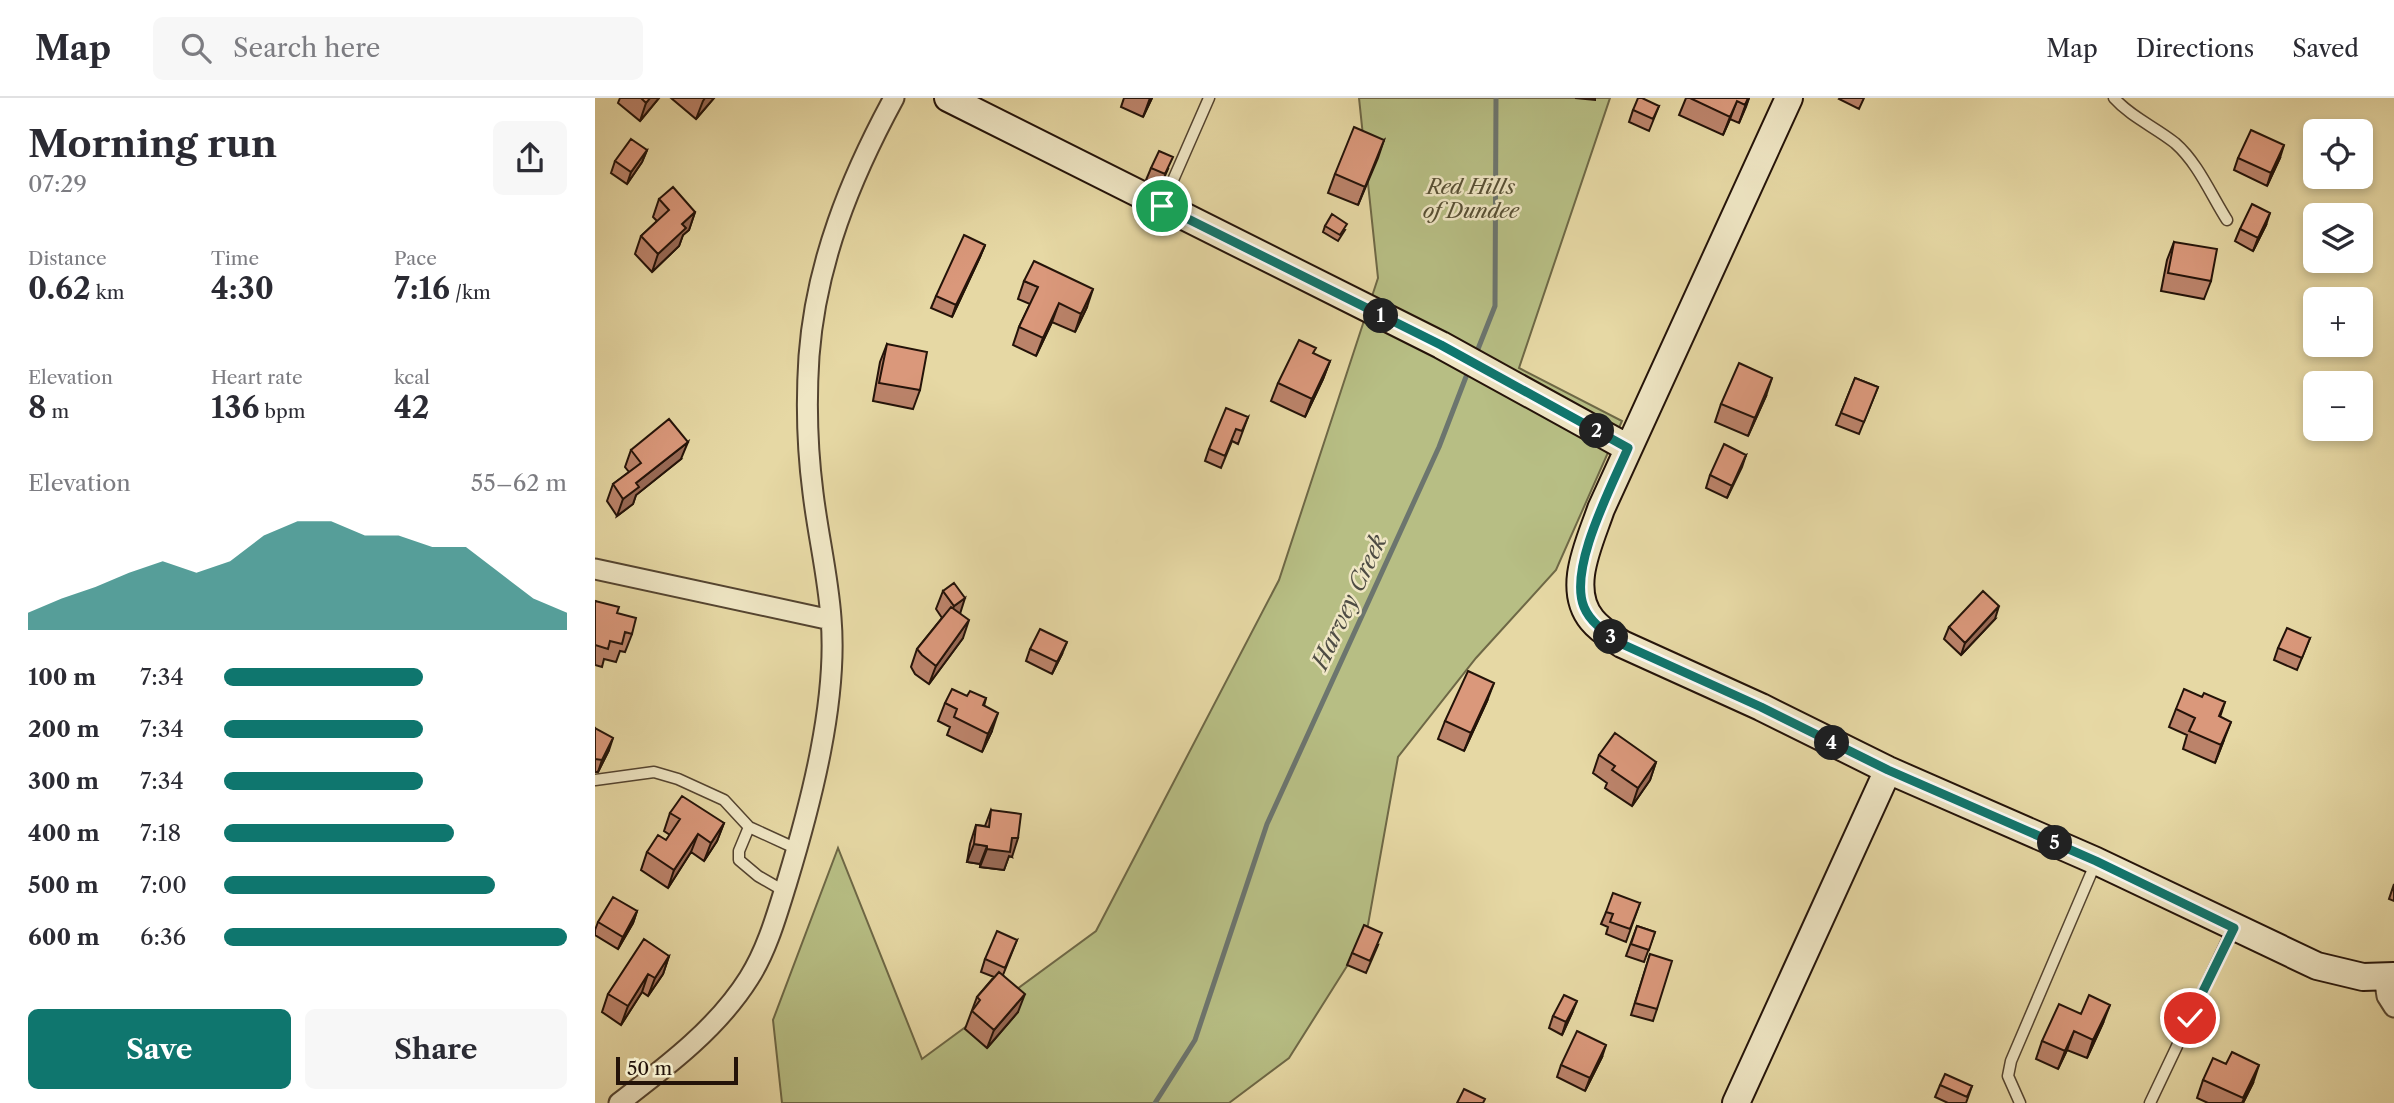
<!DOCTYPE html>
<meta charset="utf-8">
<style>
body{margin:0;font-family:"Libre Caslon Text",serif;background:#f7f7f7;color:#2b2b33;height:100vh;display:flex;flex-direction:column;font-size:26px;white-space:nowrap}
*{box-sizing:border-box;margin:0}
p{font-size:23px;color:#7c7c81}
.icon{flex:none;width:38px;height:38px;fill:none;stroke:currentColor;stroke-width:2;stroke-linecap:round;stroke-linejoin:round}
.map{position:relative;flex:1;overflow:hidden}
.details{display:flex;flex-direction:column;background:#fff;width:595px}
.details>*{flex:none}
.buttons{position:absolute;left:1708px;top:21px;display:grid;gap:14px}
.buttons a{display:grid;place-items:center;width:70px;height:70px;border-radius:10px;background:#fff;box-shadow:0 4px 10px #0003;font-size:35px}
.scale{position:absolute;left:21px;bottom:18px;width:122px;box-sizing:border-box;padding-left:7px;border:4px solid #241309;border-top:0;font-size:19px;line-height:24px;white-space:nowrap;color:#241309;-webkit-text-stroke:5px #efe6c4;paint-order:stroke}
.pin{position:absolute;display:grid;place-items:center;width:60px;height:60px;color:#fff;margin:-30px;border:4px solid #fff;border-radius:50%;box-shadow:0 2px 7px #0007}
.km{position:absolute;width:35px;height:35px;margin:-18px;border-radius:50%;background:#222;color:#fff;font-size:19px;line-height:35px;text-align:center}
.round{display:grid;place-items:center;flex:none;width:74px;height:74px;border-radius:10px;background:#f7f7f7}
.headline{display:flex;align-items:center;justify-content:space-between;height:119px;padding:0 28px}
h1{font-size:38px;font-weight:700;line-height:52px}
.metrics{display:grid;grid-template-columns:repeat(3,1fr);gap:10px;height:119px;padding:7px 28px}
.metrics div{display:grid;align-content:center}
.metrics b{font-size:30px;font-weight:700}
.metrics small{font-size:19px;font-weight:400}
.metrics p{font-size:19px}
.chart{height:196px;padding:14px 28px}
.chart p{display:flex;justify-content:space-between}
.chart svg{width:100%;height:126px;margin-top:7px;fill:#0f766e;opacity:.7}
.cta{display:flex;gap:14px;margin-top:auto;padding:14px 28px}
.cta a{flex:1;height:80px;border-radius:10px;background:#0f766e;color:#fff;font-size:28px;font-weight:700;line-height:80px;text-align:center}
.cta a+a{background:#f7f7f7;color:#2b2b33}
ul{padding:0 28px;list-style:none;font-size:23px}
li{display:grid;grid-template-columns:112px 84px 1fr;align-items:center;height:52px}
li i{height:18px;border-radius:9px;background:#0f766e}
header{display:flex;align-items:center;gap:42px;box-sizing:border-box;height:98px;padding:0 35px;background:#fff;border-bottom:2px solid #e1e1e2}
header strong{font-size:33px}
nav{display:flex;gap:38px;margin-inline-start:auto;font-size:24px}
.search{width:490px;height:63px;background:#f7f7f7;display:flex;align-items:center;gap:18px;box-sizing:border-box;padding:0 24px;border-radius:10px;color:#7c7c81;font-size:26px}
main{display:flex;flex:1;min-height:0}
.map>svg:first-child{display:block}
.green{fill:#b7be84;stroke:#6e6846;stroke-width:2}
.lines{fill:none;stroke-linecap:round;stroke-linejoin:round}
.stream{stroke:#6c756e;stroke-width:5}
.lane-casing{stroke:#544430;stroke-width:13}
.street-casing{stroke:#544430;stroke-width:23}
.secondary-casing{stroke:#241309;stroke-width:30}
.lane{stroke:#efe6c4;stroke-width:10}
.street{stroke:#efe6c4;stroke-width:19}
.secondary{stroke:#efe6c4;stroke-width:26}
.wall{fill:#bb836a;stroke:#241309;stroke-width:2}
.shaded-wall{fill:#996a56;stroke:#241309;stroke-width:2}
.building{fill:#da987b;stroke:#241309;stroke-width:2}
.route-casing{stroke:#fff;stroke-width:14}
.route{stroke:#0f766e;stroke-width:9}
.labels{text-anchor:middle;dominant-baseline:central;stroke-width:5;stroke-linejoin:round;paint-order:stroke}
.park-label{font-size:21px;font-style:italic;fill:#574f34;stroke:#efe6c4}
.water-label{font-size:23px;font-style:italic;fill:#4e4c44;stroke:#efe6c4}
</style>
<header>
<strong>Map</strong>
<div class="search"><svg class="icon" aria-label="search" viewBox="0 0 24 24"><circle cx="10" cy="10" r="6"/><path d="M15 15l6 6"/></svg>Search here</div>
<nav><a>Map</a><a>Directions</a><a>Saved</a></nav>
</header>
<main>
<section class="details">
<div class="headline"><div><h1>Morning run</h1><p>07:29</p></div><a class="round"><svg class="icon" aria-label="share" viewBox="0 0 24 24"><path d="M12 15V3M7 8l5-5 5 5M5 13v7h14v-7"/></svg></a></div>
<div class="metrics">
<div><p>Distance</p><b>0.62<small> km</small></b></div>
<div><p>Time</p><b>4:30</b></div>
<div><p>Pace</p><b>7:16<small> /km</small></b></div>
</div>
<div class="metrics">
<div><p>Elevation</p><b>8<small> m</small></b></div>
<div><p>Heart rate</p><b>136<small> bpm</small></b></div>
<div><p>kcal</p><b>42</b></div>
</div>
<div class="chart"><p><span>Elevation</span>55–62 m</p>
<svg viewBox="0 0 160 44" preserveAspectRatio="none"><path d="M0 44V38L10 33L20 29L30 24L40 20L50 24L60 20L70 11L80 6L90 6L100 11L110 11L120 15L130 15L140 24L150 33L160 38V44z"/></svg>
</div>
<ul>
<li><b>100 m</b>7:34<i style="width:58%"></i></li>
<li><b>200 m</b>7:34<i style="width:58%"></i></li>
<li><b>300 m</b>7:34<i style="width:58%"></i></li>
<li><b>400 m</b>7:18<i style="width:67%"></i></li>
<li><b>500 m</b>7:00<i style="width:79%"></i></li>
<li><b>600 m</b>6:36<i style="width:100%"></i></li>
</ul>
<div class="cta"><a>Save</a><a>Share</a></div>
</section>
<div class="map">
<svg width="1799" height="1005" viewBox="0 0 1799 1005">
<rect width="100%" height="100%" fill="#e6d8a4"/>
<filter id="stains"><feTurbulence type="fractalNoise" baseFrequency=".00286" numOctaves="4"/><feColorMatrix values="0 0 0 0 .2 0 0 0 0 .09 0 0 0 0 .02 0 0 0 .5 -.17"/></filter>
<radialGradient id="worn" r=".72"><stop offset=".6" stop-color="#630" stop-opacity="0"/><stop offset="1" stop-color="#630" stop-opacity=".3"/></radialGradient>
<path class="green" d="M764,0H1015L924,270L1027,323L961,472L881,560L803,659L771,838L694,960L634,1005H187L178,922L243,750L327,961L501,833L684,482L783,180Z"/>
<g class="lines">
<path class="stream" d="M881,256L900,208L901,0
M560,1005L600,942L672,726L844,349L874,271"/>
<g class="lane-casing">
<path id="lane" d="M1519,0C1536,19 1560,29 1580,45C1603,65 1616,97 1632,122
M568,105L614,0
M0,682L59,674L83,681L129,702L154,729L202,751
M154,729L144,753V762L163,778L189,793
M1425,1005L1413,978L1416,963L1501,764
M1555,1005L1638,830"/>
</g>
<g class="street-casing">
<path id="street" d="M0,471L236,522
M1789,879L1792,898L1799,909
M24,1005C71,969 122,931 154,880C172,852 182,816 192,784C216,705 243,602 236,520C233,478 223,437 218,395C212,349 211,304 214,258C221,165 255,81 299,0"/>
</g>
<g class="secondary-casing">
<path id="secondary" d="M353,0L846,247L1033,350
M1194,0L1006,411C995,444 971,490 997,522C1005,532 1017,539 1027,546L1166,609L1293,672L1501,763L1722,868L1768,879L1799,878
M1141,1005L1293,672"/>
</g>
<use href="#lane" class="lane"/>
<use href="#street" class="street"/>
<use href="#secondary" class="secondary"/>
</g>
<path class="wall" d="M25,0H64L45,23L23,5Z
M76,0H119L101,21Z
M529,0H557L548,19L526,9Z
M1091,0H1154L1144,25L1135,21L1128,37L1084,17Z
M1245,0H1269L1264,11L1244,1Z
M1064,8L1054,33L1034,24L1038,12Z
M789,42L763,107L733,95L740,76Z
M52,52L47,64L32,86L16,75L20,63Z
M1643,60H1685L1672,88L1639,72Z
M556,70L573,71L565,89L551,82Z
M64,101L100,114L94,132L88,137L84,148L57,174L40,156L46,138L62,123L58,119Z
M1671,127L1658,153L1640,143L1645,131Z
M730,128L750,132L743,143L728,134Z
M1579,144L1616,183L1609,201L1566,193L1572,162Z
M390,147L385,159L357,219L336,210L341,198Z
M429,183L492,209L480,234L457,224L441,258L418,247L424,229L435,206L423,201Z
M292,246L325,292L318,311L278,303L285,264Z
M735,263L728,281L710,319L676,303L683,285Z
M1260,280L1283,289L1264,336L1241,327Z
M1171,298L1153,338L1120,324L1126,306Z
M653,319L643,346L637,343L626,370L610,363L614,351Z
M36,352L86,361L41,397L38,406L22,418L12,403L18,386L34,374L30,369Z
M1151,357L1132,400L1111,390L1115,377Z
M348,493L365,515L368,540L334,586L320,576L316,569L322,551L347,520L341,511Z
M0,503L22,515L37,536L30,554L25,553L21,564L9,561L7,569L0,567Z
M1400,521L1366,557L1349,541L1354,529Z
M1715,540L1702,572L1679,562L1683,550Z
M435,551L467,556L457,576L431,563Z
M372,598L391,600L389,608L397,633L387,654L352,637L355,629L343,623L350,605Z
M1607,599L1630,604L1625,619L1629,642L1620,665L1588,651L1592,637L1574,629L1581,611Z
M892,603L869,653L843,641L850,623Z
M0,630L14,652L3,674H0Z
M1004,657L1061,664L1055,682L1037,708L1010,690L1012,685L998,675Z
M396,712L417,759L414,758L409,772L385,769V766L372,764L375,746L381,727L390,728Z
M75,715L129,725L122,743L109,763L96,754L73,790L46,772L52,754L71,742L75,737L69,733Z
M1799,786V803L1794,801Z
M1045,805L1031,844L1011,836L1013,829L1006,826L1011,814Z
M42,813L38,825L23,851L0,837V832L3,824Z
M1042,828L1060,834L1049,864L1031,858Z
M422,842L408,877L423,914L392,950L370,931L382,899L399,879L386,874L390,861Z
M783,847L771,875L752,867L757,855Z
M1055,856L1062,911L1058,923L1036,917Z
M74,858L68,876L53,898L47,894L26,927L7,914L13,896Z
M977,915L967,937L954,930L958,918Z
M1508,925L1492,960L1472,952L1463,971L1441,961L1447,943Z
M1007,959L990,993L962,979L966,967Z
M1608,982L1658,985L1648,1005H1613L1602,1000Z
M1345,987L1377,988L1371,1005H1353L1340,999Z"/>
<path class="shaded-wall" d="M55,0H64L45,23L51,5Z
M110,0H119L101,21L108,3Z
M555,0H557L548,19Z
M980,0H1000V2Z
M1153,0H1154L1151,9L1144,25Z
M1142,3L1135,21L1128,37L1135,19Z
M789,42L783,60L763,107L770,89Z
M1689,47L1685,60L1672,88L1676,75Z
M52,52L47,64L32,86L36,74Z
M100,114L94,132L88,137L84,148L57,174L63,156L87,126Z
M1675,115L1671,127L1658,153L1663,140Z
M390,147L385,159L357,219L361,207Z
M498,191L492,209L480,234L486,216Z
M464,205L457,224L441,258L448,240Z
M735,263L728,281L710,319L717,301Z
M1177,280L1171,298L1153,338L1160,320Z
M93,344L86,361L41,397L38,406L22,418L28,401L41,385Z
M1151,357L1147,369L1132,400L1137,388Z
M370,500L364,519L352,527L359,508Z
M1404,508L1400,521L1366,557L1370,545Z
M374,522L368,540L334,586L341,568Z
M472,544L467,556L457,576L462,564Z
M899,585L892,603L869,653L876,635Z
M403,615L397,633L387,654L393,636Z
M1636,624L1629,642L1620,665L1626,647Z
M18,640L14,652L3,674L7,662Z
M1061,664L1055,682L1037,708L1043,690Z
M129,725L122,743L109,763L116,745Z
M103,736L96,754L73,790L79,772Z
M417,740H423L417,759L414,758L409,772L385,769L392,751Z
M379,746L392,748L385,766L372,764Z
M42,813L38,825L23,851L28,839Z
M74,858L68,876L53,898L60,880Z
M53,876L47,894L26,927L33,908Z
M430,896L423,914L392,950L399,932Z
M982,903L977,915L967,937L971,924Z
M1515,907L1508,925L1492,960L1498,942Z
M1479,933L1472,952L1463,971L1470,953Z
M1011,947L1007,959L990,993L995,980Z
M1664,967L1658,985L1648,1005H1647Z"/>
<path class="building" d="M46,0H55L51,5Z
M1043,0H1047L1064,8L1058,21L1038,12Z
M1095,0H1153L1150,7L1142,3L1135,19Z
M759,29L789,42L770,89L740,76Z
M1656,32L1689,47L1676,75L1643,60Z
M36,41L52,52L36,74L20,63Z
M564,53L578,59L570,76L556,70Z
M78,89L100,114L87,126L91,130L63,156L46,138L74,112L64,101Z
M1657,106L1675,115L1663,140L1645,131Z
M737,116L752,126L745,137L730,128Z
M369,137L390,147L361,207L341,198Z
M1579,144L1622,151L1616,183L1573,175Z
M439,163L498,191L486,216L464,205L448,240L424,229L443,189L429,183Z
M704,242L721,250L718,255L735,263L717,301L683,285Z
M292,246L332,254L325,292L284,285Z
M1144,265L1177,280L1160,320L1126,306Z
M1260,280L1283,289L1269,324L1246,315Z
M631,310L653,319L647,333L641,331L630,358L614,351Z
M74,321L93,344L41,385L44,389L28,401L18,386L46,365L36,352Z
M1129,346L1151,357L1137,388L1115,377Z
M359,485L370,500L359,508L348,493Z
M1388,493L1404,508L1370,545L1354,529Z
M0,503L24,509L22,515L41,520L37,536L30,534L27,546L15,543L13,551L0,547Z
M356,509L374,522L341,568L327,557L322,551Z
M1692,530L1715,540L1707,560L1683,550Z
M445,531L472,544L462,564L435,551Z
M873,573L899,585L876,635L850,623Z
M357,591L372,598L375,593L391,600L388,607L403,615L393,636L359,619L362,611L350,605Z
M1589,591L1607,599L1609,595L1630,604L1624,618L1636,624L1626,647L1594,633L1600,620L1581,611Z
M0,630L18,640L7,662L0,661V662Z
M1020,635L1061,664L1043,690L1017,672L1020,668L1004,657Z
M87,698L129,725L116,745L103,736L79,772L52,754L63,737L71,742L85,721L75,715Z
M396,712L426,716L423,740H417L415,754L392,751V748L379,746L381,727L394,729Z
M1018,795L1045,805L1035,831L1015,824L1018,816L1011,814Z
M18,799L42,813L28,839L3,824Z
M769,827L787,835L775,863L757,855Z
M1042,828L1060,834L1054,852L1036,846Z
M402,833L422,842L410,870L390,861Z
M49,841L74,858L60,880L53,876L33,908L13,896Z
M1055,856L1077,863L1062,911L1040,905Z
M404,874L430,896L399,932L377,913L385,902L382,899Z
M969,897L982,903L971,924L958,918Z
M1494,897L1515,907L1498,942L1479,933L1470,953L1447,943L1464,906L1486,916Z
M982,933L1011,947L995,980L966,967Z
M1637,954L1664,967L1648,1000L1608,982L1618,960L1631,966Z
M1350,976L1377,988L1372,999L1345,987Z
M869,991L890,1001L888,1005H862Z"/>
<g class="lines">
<g class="route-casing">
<path id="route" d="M567,108L846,247L1033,350C1017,388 973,470 989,509C996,526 1013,536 1027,546L1166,609L1293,672L1501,763L1639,830L1595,920"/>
</g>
<use href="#route" class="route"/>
</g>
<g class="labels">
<g class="park-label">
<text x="876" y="88">Red Hills<tspan x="876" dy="24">of Dundee</tspan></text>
</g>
<g class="water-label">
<text transform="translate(754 504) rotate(-65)">Harvey Creek</text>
</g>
</g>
<rect width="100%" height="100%" filter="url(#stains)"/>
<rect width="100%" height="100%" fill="url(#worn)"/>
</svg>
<div class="buttons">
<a><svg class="icon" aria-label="locate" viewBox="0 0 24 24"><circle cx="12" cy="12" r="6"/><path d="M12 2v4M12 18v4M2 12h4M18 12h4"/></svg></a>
<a><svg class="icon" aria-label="layers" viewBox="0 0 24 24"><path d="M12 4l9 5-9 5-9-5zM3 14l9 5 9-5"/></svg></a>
<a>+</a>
<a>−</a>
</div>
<div class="scale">50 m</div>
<div class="pin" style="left:567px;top:108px;background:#1e9e55"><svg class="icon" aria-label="arrive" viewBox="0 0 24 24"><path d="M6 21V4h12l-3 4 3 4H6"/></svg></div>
<div class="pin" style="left:1595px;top:920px;background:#d93025"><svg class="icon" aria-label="check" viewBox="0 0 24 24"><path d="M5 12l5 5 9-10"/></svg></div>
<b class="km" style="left:786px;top:218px">1</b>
<b class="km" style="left:1002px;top:333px">2</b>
<b class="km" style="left:1016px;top:539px">3</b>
<b class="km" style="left:1237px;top:645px">4</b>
<b class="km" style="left:1460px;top:745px">5</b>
</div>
</main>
